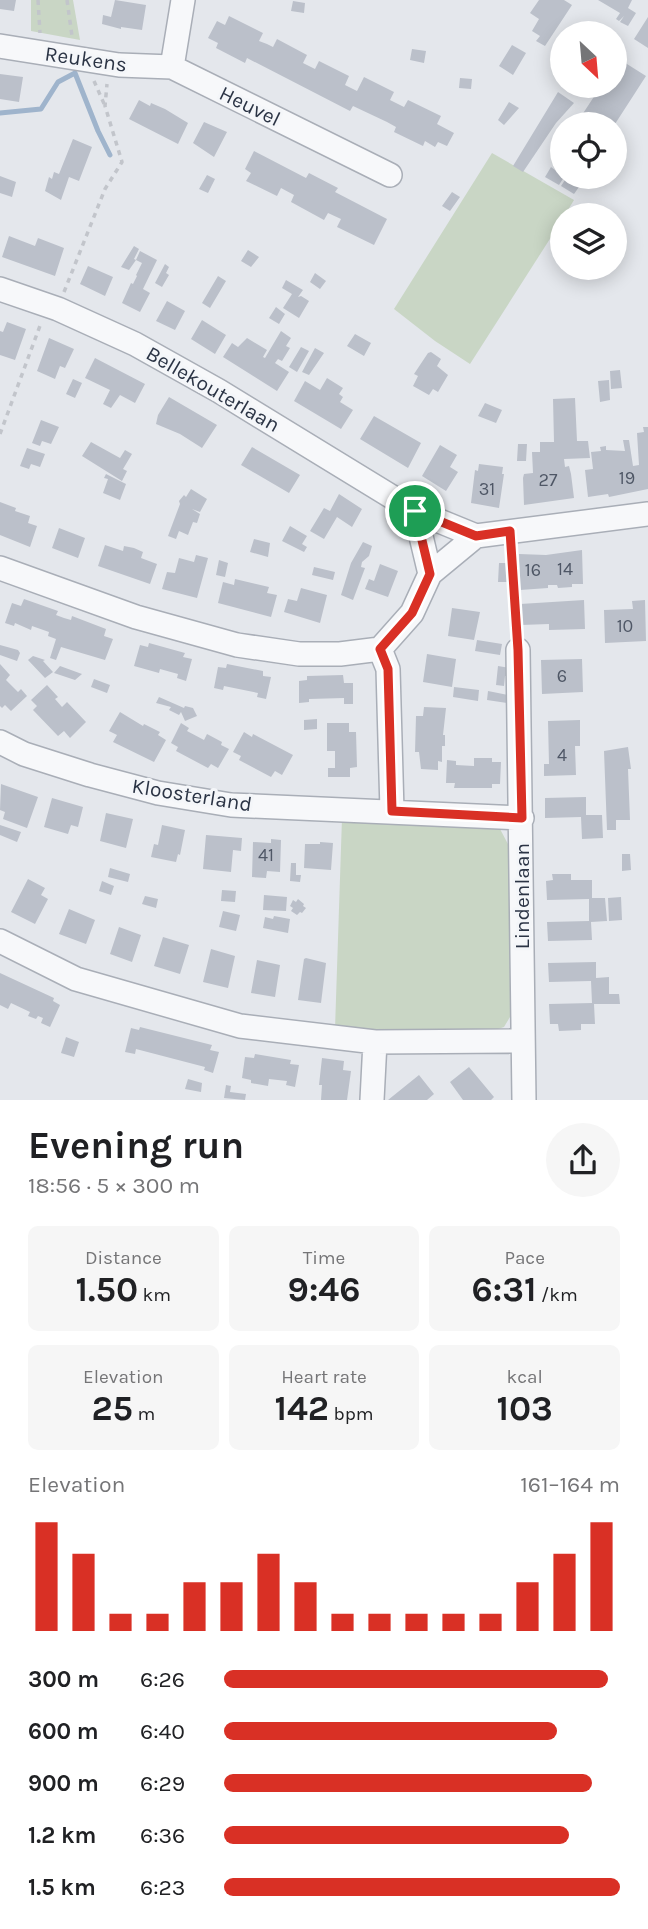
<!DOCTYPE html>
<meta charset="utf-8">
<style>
body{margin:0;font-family:Karla,sans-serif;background:#f6f6f6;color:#202124;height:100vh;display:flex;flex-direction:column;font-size:26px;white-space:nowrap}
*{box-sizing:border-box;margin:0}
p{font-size:23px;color:#757577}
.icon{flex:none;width:38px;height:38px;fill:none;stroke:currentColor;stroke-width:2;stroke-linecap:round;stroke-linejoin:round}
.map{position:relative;height:1100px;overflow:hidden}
.details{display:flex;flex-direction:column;background:#fff;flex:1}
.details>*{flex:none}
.needle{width:46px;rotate:154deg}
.controls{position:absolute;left:550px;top:21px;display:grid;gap:14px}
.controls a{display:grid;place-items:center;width:77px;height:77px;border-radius:50%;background:#fff;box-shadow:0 4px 18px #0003;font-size:35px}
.pin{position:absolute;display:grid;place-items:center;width:60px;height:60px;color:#fff;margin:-30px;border:4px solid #fff;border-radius:50%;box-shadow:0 2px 7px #0007}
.round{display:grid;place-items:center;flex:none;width:74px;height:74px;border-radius:37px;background:#f6f6f6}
.overview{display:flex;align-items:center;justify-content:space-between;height:119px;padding:0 28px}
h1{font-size:38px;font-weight:700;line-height:52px}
.figures{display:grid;grid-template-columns:repeat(3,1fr);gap:10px;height:119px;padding:7px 28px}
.figures div{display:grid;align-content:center;border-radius:10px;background:#f6f6f6;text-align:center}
.figures b{font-size:35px;font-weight:700}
.figures small{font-size:19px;font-weight:400}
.figures p{font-size:19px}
.chart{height:196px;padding:14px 28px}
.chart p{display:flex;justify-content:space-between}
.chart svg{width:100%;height:126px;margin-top:7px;stroke:#d93025;stroke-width:6}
ul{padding:0 28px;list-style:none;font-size:23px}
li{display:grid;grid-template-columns:112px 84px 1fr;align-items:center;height:52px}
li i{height:18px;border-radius:9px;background:#d93025}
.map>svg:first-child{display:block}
.green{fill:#c9d6c5}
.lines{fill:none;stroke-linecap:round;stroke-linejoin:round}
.stream{stroke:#9fb4cc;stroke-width:5}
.building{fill:#bbc0ca}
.street-casing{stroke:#a9aeb7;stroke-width:26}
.path{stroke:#c2c5cb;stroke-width:3.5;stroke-dasharray:5 5;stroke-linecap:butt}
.street{stroke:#f7f8fa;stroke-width:23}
.route-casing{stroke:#fff;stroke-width:14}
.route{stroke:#d93025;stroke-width:9}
.labels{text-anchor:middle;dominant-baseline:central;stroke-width:6;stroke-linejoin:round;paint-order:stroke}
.number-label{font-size:18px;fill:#4f5766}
.street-label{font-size:21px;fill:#2b3445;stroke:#f4f6f9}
</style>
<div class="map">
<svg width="648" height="1100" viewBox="0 0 648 1100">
<rect width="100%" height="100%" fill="#e4e7ec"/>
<path class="green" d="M31,0H73L80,40L31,31Z
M492,153L574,200L565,215H562V220L470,364L435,341L394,309Z
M342,818L477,821L500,829L509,846L513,1012L504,1027L489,1032L335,1029Z"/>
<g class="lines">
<path class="stream" d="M0,113L41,109L58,82L75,73L98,131L110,155"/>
</g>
<path class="building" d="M0,0H16L14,11L0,9Z
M115,0L146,5L142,30L121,27V29L102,24L103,15L111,17Z
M539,0H564L572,5L545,46L536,41L540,36L532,31L539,19L530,13Z
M598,0H632L628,8L636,13L628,26L620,22L624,16L619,21L616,19L620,13Z
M293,1L305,3L304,13L291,11Z
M229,16L263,33L259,41L267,44L273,47L277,39L307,55L303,63L315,69L319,61L349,76L345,85L357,91L364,77L394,92L390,100L404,107L408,100L441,116L437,124L454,133L447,146L438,142L435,147L425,141L423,146L394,132L396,127L387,122L353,106L350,111L247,58L245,63L216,48L218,43L208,38L217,21L225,25Z
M648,17V48L634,39Z
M512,45L526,53L513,75L499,66Z
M412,49L426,51L424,63L410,60Z
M619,59L646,76L615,124H576L601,86H614V65Z
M0,74L23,77L19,102L0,99Z
M460,78L472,79L471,89L459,88Z
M558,92L574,103L556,123L523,172L513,166Z
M139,100L150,106L151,103L165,109L188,123L178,144L129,119Z
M509,102L519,108L504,125L498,120Z
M204,122L227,132L214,157L193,143Z
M73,139L92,147L79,181L69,177L61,200L45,191L49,177L52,179L54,172L59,174Z
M254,151L306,178L309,173L338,188L335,192L387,219L374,245L337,227L341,219L328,213L324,220L291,202L294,195L281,188L277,196L246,181L251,173L245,169Z
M551,167L564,177L559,185L545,177Z
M207,175L215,179L208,193L199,189Z
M0,176L16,182L12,197L0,193Z
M567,177H586L574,194L561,186Z
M452,192L460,197L450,211L442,206Z
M9,236L35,246L38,238L64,248L55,276L2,257Z
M134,246L139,249L134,259L136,260L140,251L157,260L143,289L150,293L140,312L122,303L131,283L133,284L137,276L136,275L142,263L136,260L129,270L121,267Z
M248,250L259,257L251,267L241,261Z
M165,264L169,267L166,273L169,275L162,287L155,283Z
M88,266L113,277L105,296L80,284Z
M315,273L326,281L320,289L310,282Z
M218,276L226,281L210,308L202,303Z
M286,280L303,290L298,297L301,296L309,301L299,318L283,308L292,294L282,288Z
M167,301L185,311L175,330L156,321Z
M276,307L285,314L279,324L269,318Z
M202,320L226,335L215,354L191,339Z
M7,322L26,329L15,360L0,355V331L3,332Z
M281,331L291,338L286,346L290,348L282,361L278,359L275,363L289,372L277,391L223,357L232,343L238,347L247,338L267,350L263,357L265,358Z
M355,334L371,343L364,356L347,346Z
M49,338L74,349L65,368L60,366L55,379L37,371Z
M301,347L309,351L297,372L289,367Z
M315,348L324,353L309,375L302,372Z
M431,352L441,359L437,366L448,375L438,392L433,389L429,395L413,386L418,376L414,374L428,353Z
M95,358L145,384L135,403L120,395L111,408L103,404L110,390L85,378Z
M620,370L622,388L611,389L610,371Z
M327,378L343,388L339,394L343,397L340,402L353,410L341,429L294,401L305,381L320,390Z
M73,379L82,383L75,398L66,394Z
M609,380L610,400L600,402L598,381Z
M169,397L217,425L202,448L180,434L156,424L158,415Z
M575,398L577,441H588L590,458L564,459L565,467L569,466L571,474L574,498L524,505L523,478L524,474L533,473L532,452H540V442H554L553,399Z
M485,403L502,410L496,423L478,416Z
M374,416L421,443L408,468L360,439Z
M41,420L59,427L51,444L42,441L40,446L32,443Z
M643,427H648V489L609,497L608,494L588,497L585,470L593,469L591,452L601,451L600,447L606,446V450L625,451L623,440H629L633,466L639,465L637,433L644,432Z
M91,442L120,458L125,450L132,454L123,469L127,471L122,481L82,456Z
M518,444H527L526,461H517Z
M440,445L457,455L450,467L458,472L446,491L422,476Z
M252,447L300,475L289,493L241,465Z
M27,448L45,454L40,467L31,464L29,469L20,466Z
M479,464L503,467L502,474H504L499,508L471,503L475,470L478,471Z
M106,474L126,484L120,500L103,493L108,479L104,478Z
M191,489L207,499L200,512L192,509L200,514L197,523L193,522L188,535L179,531L176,539L168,536L180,504L179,501L184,495L186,497Z
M339,494L362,509L352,527L337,517L324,539L310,531L324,508L330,511Z
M0,502L16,508L15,511L30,516L28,523L37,526L30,547L0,535Z
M290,526L307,536L302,544L307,547L304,552L282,541Z
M59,528L85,538L78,558L52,548Z
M254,539L270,543L268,557L250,552Z
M363,542L372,546L369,556L362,562L361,567L365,568L353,600L341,595L351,563Z
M105,545L123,551L124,546L134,548L143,552L141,558L157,564L150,584L98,566Z
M582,550L583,584H572V587L558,588L557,585H548V588L520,590L519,554L546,555Z
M196,555L208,558L197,598L162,589L167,572L175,573L179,558L194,562Z
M219,560L228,563L225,577L216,575Z
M499,563H508V582H498Z
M380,564L398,571L388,597L365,589L369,579L374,581Z
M314,567L335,572L333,580L312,575Z
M235,579L269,587L267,593L277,595L271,617L218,603L223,582L234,585Z
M301,588L327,595L320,623L284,612L288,599L297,601Z
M24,599L58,611L56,615L64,618L71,620L72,616L106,629L104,636L113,639L105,660L61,647L56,660L50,658L56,639L48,636L49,632L32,626L31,630L15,623L14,626L5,623L12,603L21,606Z
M584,600L585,629L549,630V624L521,625L520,604Z
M645,600L646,641L605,643L604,610L633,609L632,601Z
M452,608L480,612L474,640L448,636Z
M477,640L502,644L500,655L475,651Z
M149,643L185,653L183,657L192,659L186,681L177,678L178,674L160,669L159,673L134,666L140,645L148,647Z
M0,645L18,650L20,653L17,661L0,655Z
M427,654L456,659L452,687L423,682Z
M33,656L45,660L43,661L53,672L45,678L28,660Z
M582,659L583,692L542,694L541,660Z
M0,664L10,675L6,680L18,692L21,689L27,696L11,711L5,705L2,708L0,706Z
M227,664L263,671V676L271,677L266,699L257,697L258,693L224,686L223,690L214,688L218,667L226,668Z
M60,666L82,674L75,680L54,673Z
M498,666L510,668L509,676H505L504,686L496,685Z
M343,675L344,683H353V704H344V698L309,699V702L299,703V681L307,680V676Z
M94,679L110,685L107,693L91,687Z
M47,685L58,697L55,699L62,707L67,702L86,722L70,738L64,731L58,736L33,710L37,706L31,700Z
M454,687L479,690L478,701L453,697Z
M488,691L508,695L507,703L487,700Z
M159,697L184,708L185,706L193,708L197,716L185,721L181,712L179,715L169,710L171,707L156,703Z
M424,707L446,708L443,735H445V746H442V762L438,761V770L421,769L419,752H415L416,716H423Z
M120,712L143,726L144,724L160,732L158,735L166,740L154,762L113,742L117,735L109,731Z
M317,719V729L304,730V720Z
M580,720V746H575L576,775L544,776V764H549L548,721Z
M181,723L189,728L187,731L204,740L207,734L222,742L221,745L229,749L218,768L211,764L208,768L176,751L178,747L171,743Z
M327,723H349V732H356L357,767L350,768V777H328V768H335V751H327Z
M244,732L252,737L253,734L293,755L282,775L275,771L271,777L239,760L241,756L233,752Z
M628,747L631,769H628L630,820H616V830H607L604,751Z
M474,758H492V762H501L500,784H492V788H454L455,783H446L447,760L456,761V765L474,766Z
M1,784L38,797L27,828L3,819L5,812L0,810Z
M586,797V815H602L603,838L582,839L581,817L545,818V798Z
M52,798L83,807L78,827L71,825L68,834L44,827Z
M106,813L133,819L126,848L100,841Z
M0,825L21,832L17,842L0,835Z
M162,825L185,830L180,855L178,854L176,862L151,857L154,844L158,845Z
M206,835L242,838L241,851L233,850L231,872L203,869Z
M271,839L281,840L280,872L267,871L266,878L252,877L253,842L271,843Z
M320,842L333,843L331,870L304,868L305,844H320Z
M622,854H630L631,870L622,871Z
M291,863H296V875H301L300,882L290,881Z
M110,868L130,874L128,882L108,877Z
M552,874H571V880H592V898H605L607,921L591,922L592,940L548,941L547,922L589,921V899L547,900L546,881L553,880Z
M28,879L45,888L41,895L48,899L35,924L11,912Z
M102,881L114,886L111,895L99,891Z
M222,890L236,891L235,902L221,901Z
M264,895L287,897L286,911L263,910Z
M145,896L158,899L156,908L142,904Z
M621,897L622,920L609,921L608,898Z
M298,899L304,904L303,906L306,908L302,913L300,912L297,915L291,911L293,908L290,906L293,900L296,902Z
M69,909L95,920L86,944L59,934Z
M223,911L240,915L236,931L219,927Z
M274,916L290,919L288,933L263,928L265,917L273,919Z
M119,927L141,935L132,962L110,954Z
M163,937L189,945L180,974L154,966Z
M211,949L235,956L228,988L203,982Z
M306,958L326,963L321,1003L298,1000L304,959Z
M257,960L280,965L275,997L251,993Z
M596,962V978L609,977V994H619L620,1004H594L595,1024H581V1030L559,1031L558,1024H550L549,1004L592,1003L591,981L549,982L548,963Z
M0,973L54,998L53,1001L60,1005L50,1027L41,1023L43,1018L38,1016L36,1019L28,1016L30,1012L11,1003L8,1009L0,1005Z
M140,1027L212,1045L210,1050L219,1052L213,1073L204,1070L205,1067L136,1049L135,1054L125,1052L131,1028L139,1030Z
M66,1037L79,1042L74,1057L61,1053Z
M255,1054L291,1060L290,1064L299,1065L295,1087L286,1085L287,1081L269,1079L268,1086L251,1083V1080L242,1078L245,1057L254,1058Z
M322,1058L344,1061L343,1070L351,1071L347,1100H321L322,1085H319Z
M469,1067L494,1097L491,1100H463L450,1082Z
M419,1075L434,1094L427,1100H388Z
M188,1079L202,1083L201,1092L185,1089Z
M226,1085L231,1086L230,1092L246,1094L245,1100L224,1098Z"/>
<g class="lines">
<g class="street-casing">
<path id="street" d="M0,46L119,65L172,67L390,175
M172,67L183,0
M0,289L58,309L135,344L219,391L415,511L476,536L648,514
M415,511L430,574
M0,568L136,617L237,645L299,654H340L380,649
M518,650L524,1100
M0,742L24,754L90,775L158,793L231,805L522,818
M392,811L388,669L380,649L412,613L430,574L476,536
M0,941L76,979L240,1026L375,1042L523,1041
M372,1100L375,1042"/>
</g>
<path class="path" d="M38,0L40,33
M67,0L72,36
M94,81L105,106
M64,292L105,189L122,162L105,106L107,84
M0,434L41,323
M512,551L517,630"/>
<use href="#street" class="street"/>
</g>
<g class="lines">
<g class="route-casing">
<path id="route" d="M415,511L476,536L510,531L518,650L522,818L392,811L388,669L380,649L412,613L430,574Z"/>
</g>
<use href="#route" class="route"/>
</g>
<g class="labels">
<g class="number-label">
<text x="627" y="478">19</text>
<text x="548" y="480">27</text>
<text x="487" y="489">31</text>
<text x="565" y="569">14</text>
<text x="533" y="570">16</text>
<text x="625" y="626">10</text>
<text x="562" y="676">6</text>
<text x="562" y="755">4</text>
<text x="266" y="855">41</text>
</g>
<g class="street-label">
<text transform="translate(86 59) rotate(8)">Reukens</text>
<text transform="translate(250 106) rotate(26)">Heuvel</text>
<text transform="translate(213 389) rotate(30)">Bellekouterlaan</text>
<text transform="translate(192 795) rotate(9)">Kloosterland</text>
<text transform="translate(522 896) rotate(-90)">Lindenlaan</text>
</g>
</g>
</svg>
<div class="controls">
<a><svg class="needle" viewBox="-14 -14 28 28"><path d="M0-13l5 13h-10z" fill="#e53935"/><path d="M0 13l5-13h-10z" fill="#757577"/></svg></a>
<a><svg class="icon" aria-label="locate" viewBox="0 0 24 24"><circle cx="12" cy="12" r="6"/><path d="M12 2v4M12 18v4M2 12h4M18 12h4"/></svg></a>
<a><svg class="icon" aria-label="layers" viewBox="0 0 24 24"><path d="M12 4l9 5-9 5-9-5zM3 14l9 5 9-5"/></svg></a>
</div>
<div class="pin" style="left:415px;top:511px;background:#1e9e55"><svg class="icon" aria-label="arrive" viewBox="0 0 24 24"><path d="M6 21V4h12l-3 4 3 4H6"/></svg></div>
</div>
<section class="details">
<div class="overview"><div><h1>Evening run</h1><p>18:56 · 5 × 300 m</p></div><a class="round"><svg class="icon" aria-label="share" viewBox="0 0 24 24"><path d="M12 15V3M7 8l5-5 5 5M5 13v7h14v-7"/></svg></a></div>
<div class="figures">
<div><p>Distance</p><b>1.50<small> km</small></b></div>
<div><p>Time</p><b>9:46</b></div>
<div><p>Pace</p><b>6:31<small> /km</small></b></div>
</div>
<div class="figures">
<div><p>Elevation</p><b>25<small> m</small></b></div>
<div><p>Heart rate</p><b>142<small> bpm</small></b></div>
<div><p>kcal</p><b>103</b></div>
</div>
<div class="chart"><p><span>Elevation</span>161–164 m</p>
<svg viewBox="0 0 160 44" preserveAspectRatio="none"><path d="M5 44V6M15 44V17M25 44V38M35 44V38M45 44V27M55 44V27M65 44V17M75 44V27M85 44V38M95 44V38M105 44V38M115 44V38M125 44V38M135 44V27M145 44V17M155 44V6"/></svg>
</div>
<ul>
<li><b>300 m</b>6:26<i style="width:97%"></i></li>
<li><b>600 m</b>6:40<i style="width:84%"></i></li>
<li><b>900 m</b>6:29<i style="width:93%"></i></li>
<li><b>1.2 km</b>6:36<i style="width:87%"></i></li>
<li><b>1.5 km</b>6:23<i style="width:100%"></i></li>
</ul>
</section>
